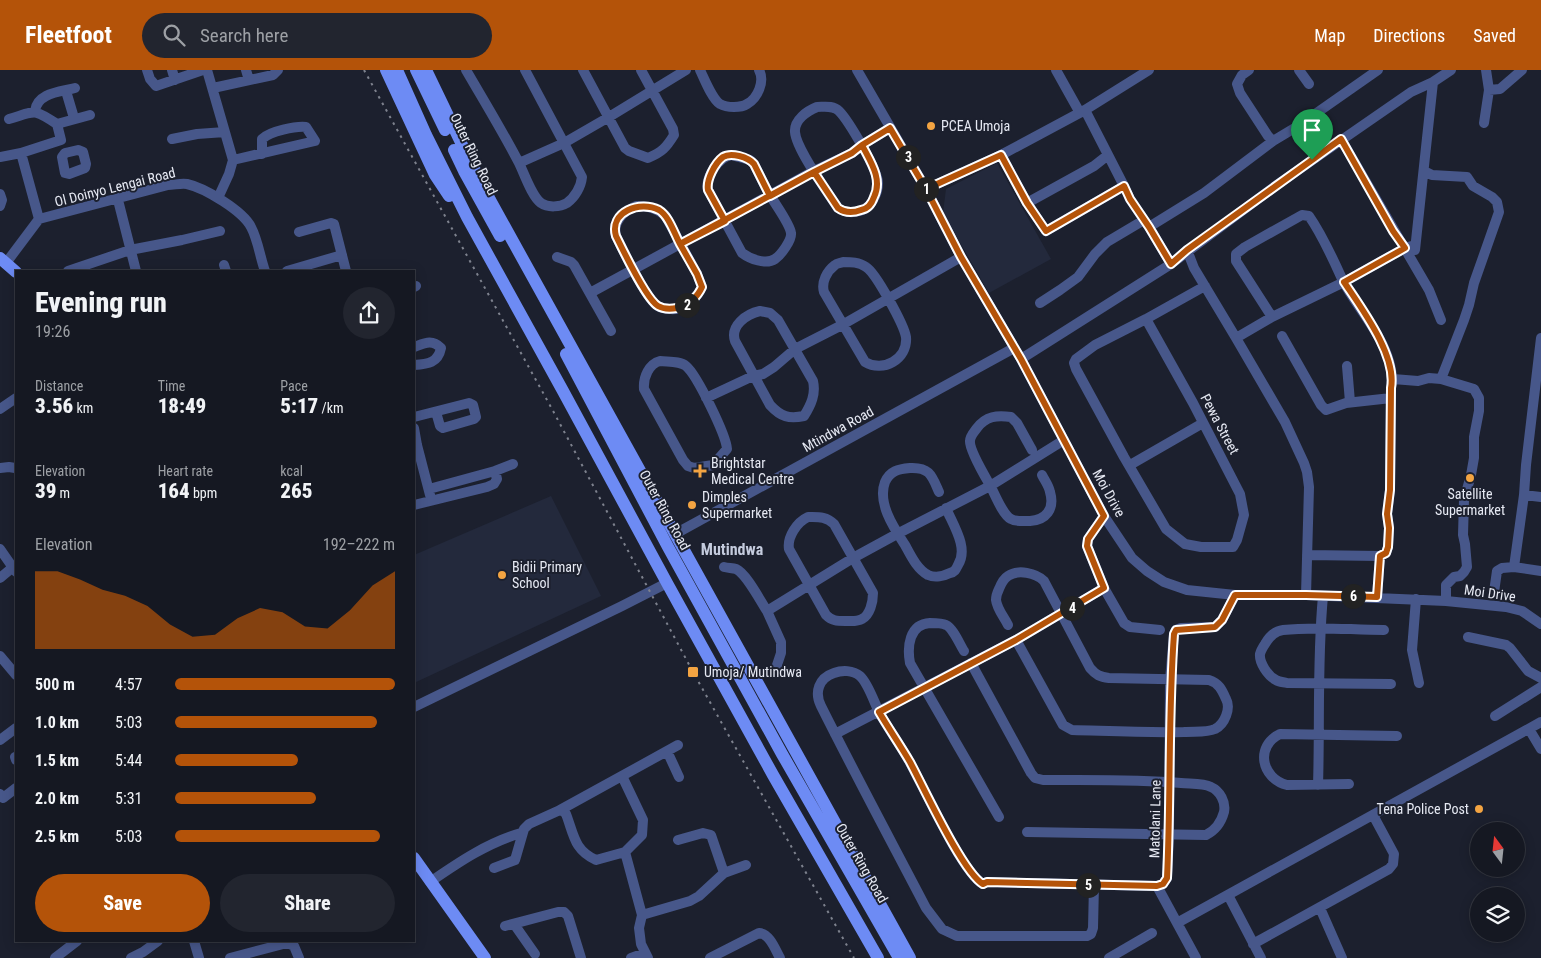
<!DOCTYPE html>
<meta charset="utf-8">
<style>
body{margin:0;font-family:"Roboto Condensed",sans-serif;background:#22252f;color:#f1f3f6;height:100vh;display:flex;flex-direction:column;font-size:19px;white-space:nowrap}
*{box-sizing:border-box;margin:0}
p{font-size:16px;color:#9da0a5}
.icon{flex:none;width:28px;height:28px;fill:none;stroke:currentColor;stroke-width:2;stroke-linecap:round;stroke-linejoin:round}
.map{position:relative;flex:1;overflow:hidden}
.details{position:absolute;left:15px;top:200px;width:400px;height:672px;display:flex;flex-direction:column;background:#151822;border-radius:0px;box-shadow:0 2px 12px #0003,0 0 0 1px #343740}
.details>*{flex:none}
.needle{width:32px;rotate:345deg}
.buttons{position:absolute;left:1470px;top:752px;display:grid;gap:10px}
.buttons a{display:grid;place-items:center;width:55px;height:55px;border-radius:50%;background:#151822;box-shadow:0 2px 12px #0003,0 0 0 1px #343740;font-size:25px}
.pin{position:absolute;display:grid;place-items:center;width:42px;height:42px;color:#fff;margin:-51px -21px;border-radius:50% 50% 50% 0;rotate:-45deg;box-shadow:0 0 5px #0007}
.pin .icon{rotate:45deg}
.km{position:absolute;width:25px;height:25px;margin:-12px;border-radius:50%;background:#222;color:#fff;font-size:14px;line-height:25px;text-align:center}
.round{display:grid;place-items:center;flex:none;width:52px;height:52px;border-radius:26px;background:#22252f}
.overview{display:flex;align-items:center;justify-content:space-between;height:85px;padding:0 20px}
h1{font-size:28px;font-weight:800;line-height:38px}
.metrics{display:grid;grid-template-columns:repeat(3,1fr);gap:8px;height:85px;padding:5px 20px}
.metrics div{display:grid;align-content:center}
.metrics b{font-size:21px;font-weight:800}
.metrics small{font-size:14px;font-weight:400}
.metrics p{font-size:14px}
.chart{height:140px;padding:10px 20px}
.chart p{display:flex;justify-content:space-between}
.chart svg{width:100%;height:90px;margin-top:5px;fill:#b45309;opacity:.7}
.primary-button{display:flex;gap:10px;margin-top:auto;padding:10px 20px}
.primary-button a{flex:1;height:58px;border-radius:30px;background:#b45309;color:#fff;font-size:20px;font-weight:800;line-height:58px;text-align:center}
.primary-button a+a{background:#22252f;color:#f1f3f6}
ul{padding:0 20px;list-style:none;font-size:16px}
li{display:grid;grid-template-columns:80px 60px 1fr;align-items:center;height:38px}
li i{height:12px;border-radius:6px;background:#b45309}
header{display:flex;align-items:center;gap:30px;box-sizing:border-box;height:70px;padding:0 25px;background:#b45309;color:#fff}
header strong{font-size:24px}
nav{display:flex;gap:28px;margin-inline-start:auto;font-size:18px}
.search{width:350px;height:45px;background:#22252f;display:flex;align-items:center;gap:12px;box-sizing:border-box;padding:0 18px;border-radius:28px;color:#9da0a5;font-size:19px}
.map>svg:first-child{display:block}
.built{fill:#23293c}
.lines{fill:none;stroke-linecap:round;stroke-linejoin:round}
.minor{stroke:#47578a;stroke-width:10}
.major{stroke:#6d8bf4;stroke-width:12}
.rail{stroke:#7e828e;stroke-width:2;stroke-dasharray:2.5 5;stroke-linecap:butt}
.route-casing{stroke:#fff;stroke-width:10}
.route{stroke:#b45309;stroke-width:6}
.poi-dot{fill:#f3a442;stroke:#1c202e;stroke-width:2}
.labels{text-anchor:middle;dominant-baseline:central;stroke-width:4;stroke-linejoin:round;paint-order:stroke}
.poi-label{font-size:14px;fill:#e6e9f3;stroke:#1c202e;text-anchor:start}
.street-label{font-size:14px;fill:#e6e9f3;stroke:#1c202e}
.quarter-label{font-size:16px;font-weight:bold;fill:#c4cbdd;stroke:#1c202e}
</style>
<header>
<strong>Fleetfoot</strong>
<div class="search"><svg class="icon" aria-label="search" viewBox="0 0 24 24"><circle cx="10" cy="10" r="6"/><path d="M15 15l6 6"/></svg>Search here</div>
<nav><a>Map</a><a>Directions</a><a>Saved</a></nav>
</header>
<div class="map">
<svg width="1541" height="888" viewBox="0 0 1541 888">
<rect width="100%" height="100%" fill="#1c202e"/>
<path class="built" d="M997,93L1051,189L989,223L943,143L946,119Z
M551,426L601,526L414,613V485Z"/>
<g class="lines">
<path class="minor" d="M147,0L150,9L156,16L203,0
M172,0L175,10
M207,0L233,90L229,104L218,128
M246,0L249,10
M466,0C484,31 503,62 519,93C524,103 532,127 541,133C548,138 560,137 567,133C575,127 581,117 582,107L525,0
M583,0L625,78L629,81L648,88C662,82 666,78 674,65L673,59L641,0
M700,0C704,8 712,29 720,34C727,38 741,38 747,34C758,28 765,11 759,0
M857,0L926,119L961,187L1021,289L1104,446L1132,488L1147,501L1164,512L1187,520L1235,525H1306L1446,531L1506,537L1522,541L1541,554
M1056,0L1080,43
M1249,0L1242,5L1237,14L1240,23L1268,66L1273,71L1298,56L1378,0
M1299,0L1309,14
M213,18L273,5L278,0
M1489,20L1500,19L1522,0
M66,21L74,48
M817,37C824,37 833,35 839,41C848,50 878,100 878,113C878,124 871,138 860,141C852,143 845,143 838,138C828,123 796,79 795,62C794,50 807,41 817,37Z
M1085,40L1124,116L1130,129L1149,157L1171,194
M35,41C37,23 60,22 75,18
M9,49C36,41 33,38 57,54L61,70L21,83
M1484,53L1489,20L1486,0
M57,54L90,45
M1298,56L1319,84
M172,69L197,64L225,62
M1341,69L1429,220L1441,250
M78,80L83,82L86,94L85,98L69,104L65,103L62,87L65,83Z
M731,85L750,90L754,94C759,104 764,115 770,125C775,134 790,154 791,163C792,170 781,185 775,189C766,195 750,189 742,183L708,120C705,107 719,87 731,85Z
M1001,85L1027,133L1046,161L1124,116
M0,87L21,83L39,149
M233,90L315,71L306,57C296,56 270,61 262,69V84
M519,93L564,73L609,47L686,0
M1424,101L1432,105L1467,107L1473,116L1492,127L1497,132L1499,142L1474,213L1469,235L1464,250L1441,309
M926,119L1001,85L1085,40L1149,0
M0,124L2,130L0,136
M118,130L136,201
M1027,133L1094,96L1108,85
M636,136C648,136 656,138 665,145L697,204L702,217C699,224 691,234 684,237C678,240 664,240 658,236C646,229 623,180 616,166C612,152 624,141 636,136Z
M1149,157L1204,123L1273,71
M299,162L331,153L334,154L346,201
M1187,180L1194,198L1236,268L1285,352L1304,393L1307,402L1309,417L1306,525
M1415,180L1433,12
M557,187L571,192L574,195L611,261
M843,192C851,192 859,192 866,197C876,203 904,255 906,267C908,289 883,303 865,292L824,222C821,212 827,201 835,195C837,193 841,193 843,192Z
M6,193L39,149L168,115C174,115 181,113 187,114C205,118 243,141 251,157C258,170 260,187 265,201
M224,195L226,201
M68,201L130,180L182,170L220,161
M287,201L342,185
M414,217L416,216
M590,223L814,101L852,83L862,75L890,58
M1040,233L1060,220L1078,207L1095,184L1107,172L1144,150
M760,241L770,243L778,250L813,311C816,324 811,335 804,346C789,349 781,347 770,335L735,271C730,256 746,244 760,241Z
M1272,247L1236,191V184L1245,177L1302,145L1309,146C1323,166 1333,189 1343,211C1359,242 1398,280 1391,318L1390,420L1387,444L1389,458L1388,477L1386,483L1380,486L1307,485
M1146,249L1193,333L1240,424L1244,445L1237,470L1233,477H1201L1185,474L1166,459L1124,387L1076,299L1074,293L1076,289L1095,275L1146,249L1205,216
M1282,266L1321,335L1326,340L1346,333L1391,328
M1236,268L1272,247L1344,212L1405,178L1415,175
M414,277C425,273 432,269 441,278C438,293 428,294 414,295
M1021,289L1171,194L1278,114L1411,22L1433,12L1451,0
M660,291C669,292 680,291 686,296C697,305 726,365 727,379L713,395L694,398L688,396L683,390L644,319C643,307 649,294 660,291Z
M1347,296L1350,332
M1393,309L1418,311L1429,308L1441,309L1474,319L1479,328V341L1474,367V388L1471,405L1464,430L1463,465L1465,474L1467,497L1464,502L1460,506L1454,507L1446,515V531
M706,328L753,306L763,304L774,297L795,279L842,255L961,187
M0,339L16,328
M414,347L469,333L473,335L476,347L474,349L443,358L440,356L436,342
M414,358L417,375L430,425
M1032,380L1017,353L1011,347C997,345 986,346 977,358C974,362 970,366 970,371C969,380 986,408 991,417C995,425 1003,445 1011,449C1016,452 1024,451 1030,451C1046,450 1055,439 1050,422C1049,416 1045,411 1042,405
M1130,395L1203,353
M0,398L9,397L15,398
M429,419L495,401L513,394
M939,422C932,406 930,397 910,398C898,399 890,401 885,412C877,433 894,458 905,475C911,486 917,499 928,505C935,508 944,506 950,503C955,502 956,499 958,495C969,478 953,455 946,438
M1524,425L1541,427
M414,435L487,417L494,414L497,409L495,401
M1104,446L1088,469L1087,476L1104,518L1124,553L1130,557L1160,560
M808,447C818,447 826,446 834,454L873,523C873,532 870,545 862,549C857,552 851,551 845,551C837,551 832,551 826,545L789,479C787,467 797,452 808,447Z
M675,464L1014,278
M0,479L16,502
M724,497C728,498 733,498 736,499C746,503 761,532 767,541
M1514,497L1541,501
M0,508L12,498
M1494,522L1497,501L1502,498L1514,497L1524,425L1526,395L1541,268
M1377,527L1380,486
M1416,529L1412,580L1419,613
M1008,555C1004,547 997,539 996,530C996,526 997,523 999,519C1001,514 1003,509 1008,506C1018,499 1036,503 1044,511L1090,598C1096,605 1100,607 1109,608L1209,610C1219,613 1222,620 1226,629C1231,638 1225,654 1215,659C1206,663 1194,661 1184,662C1147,663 1109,661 1072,660L1063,655L1016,570
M1384,560C1351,560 1316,556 1283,560C1275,561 1269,567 1265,574C1263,577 1261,580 1260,584C1259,593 1268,606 1276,610C1279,612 1283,612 1287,613L1391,614
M1468,567L1506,575L1510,578L1528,601L1541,608
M964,581C960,575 953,558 946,555C942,553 935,553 930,553C909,554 907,577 910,593L999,747
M0,586L16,605
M971,593L1031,703L1035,708L1043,710C1089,710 1135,709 1181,713C1190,714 1203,713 1211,717C1220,721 1226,732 1224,742C1221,753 1216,760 1206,765L1027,762
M777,595L781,583V572L767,541L853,488L897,464L990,416L1064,370
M414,637L622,536L667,513
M1495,646L1541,617
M1529,659L1541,679
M835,664L1016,570L1104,518
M0,670L16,658
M667,681L679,707
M15,687L16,690
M1349,714L1287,715C1261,708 1255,676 1280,664L1397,666
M1318,715C1320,652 1317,589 1323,526
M0,724L3,728L16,718
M560,740L678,675
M678,770L703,763L711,765L724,803
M625,782L642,845L639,858L641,874L648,888
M494,798L515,790L524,759L529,754L560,740L563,741L566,744C574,765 574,780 596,790L625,782L642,765L643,750L622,706
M430,812C459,792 487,773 521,763
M1094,815L1093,858L1091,864L1087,866H957L942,859L926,838C891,771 855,704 821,636C814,622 819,608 834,603C842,600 853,600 860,606C868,613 874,632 879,642C888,659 900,674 909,691C923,715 962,803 983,814L987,812L1157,816L1163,814L1167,808L1169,765L1170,610L1174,564L1176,560L1181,558L1215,557L1222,550L1235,525
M1157,816L1196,888
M1228,825L1261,888
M1320,838L1342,888
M642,845L690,831L699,826L724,803L746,795
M1177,853L1541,652
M514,854L535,884
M505,856L558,842H564L568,846L581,888
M194,871L199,888
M1253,874L1389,799L1393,794L1394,784L1373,745
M55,888L77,871
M131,888L143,882L158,871
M230,888L287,873L294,876L299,888
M631,888L645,883
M710,888L759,863C770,864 775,879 780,888
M1109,888L1152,863"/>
<path class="major" d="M386,0L435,105L449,126
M397,0L426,65L467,147L563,321L667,513L773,705L878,888
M416,0L445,60
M426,0L466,83L490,130L910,888
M454,80L464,101L500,166
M0,188L16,202
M566,284L668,477L782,684L899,888
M414,788L485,888"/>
<path class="rail" d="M364,0L552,339L693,602L854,888"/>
</g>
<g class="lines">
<g class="route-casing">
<path id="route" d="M1312,90L1187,180L1171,194L1149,157L1130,129L1124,116L1046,161L1027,133L1001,85L926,119L890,58L862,75L852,83L814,102L680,174C674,163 669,146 659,140C640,130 609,142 616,166C623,180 646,229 658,236C663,239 671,239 677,238C687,238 698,226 702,217L697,204L680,174L725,151L708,120C706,110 715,93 723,87C731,82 748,87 754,94L770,126L814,102L838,138C845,143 853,143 861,140C868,139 872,133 874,127C883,109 870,91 862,75L890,58L926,119L961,187L1021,289L1104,446L1088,469L1087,476L1104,518L1016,570L879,642C889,659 900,675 910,692C923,716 963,803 983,814L987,812L1157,816L1163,814L1167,808C1171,726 1168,645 1174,564L1176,560L1215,557L1222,550L1235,525H1306L1377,527L1380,486L1386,483L1388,477L1389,458L1387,444L1390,420L1391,318C1397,286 1362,239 1344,212L1405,178L1393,161L1341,69L1312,90"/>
</g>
<use href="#route" class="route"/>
</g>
<g class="poi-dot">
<circle cx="931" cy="56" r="5"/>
<path d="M697.5 393.5h5v5h5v5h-5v5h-5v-5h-5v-5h5z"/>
<circle cx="1470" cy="408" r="5"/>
<circle cx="692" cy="435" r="5"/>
<circle cx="502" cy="505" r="5"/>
<rect x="687" y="596" width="12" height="12" rx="2.5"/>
<circle cx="1479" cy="739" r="5"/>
</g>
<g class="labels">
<g class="poi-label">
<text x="941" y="56">PCEA Umoja</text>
<text x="711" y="393">Brightstar<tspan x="711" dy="16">Medical Centre</tspan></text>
<text x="1470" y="424" text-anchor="middle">Satellite<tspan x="1470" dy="16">Supermarket</tspan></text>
<text x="702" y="427">Dimples<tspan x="702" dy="16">Supermarket</tspan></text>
<text x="512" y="497">Bidii Primary<tspan x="512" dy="16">School</tspan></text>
<text x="704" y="602">Umoja/ Mutindwa</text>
<text x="1469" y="739" text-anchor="end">Tena Police Post</text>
</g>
<g class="street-label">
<text transform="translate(474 84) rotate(64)">Outer Ring Road</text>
<text transform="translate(115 117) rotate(-14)">Ol Doinyo Lengai Road</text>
<text transform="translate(1220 354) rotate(62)">Pewa Street</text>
<text transform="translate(838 359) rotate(-29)">Mtindwa Road</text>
<text transform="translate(1109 423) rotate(61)">Moi Drive</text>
<text transform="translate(665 440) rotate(61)">Outer Ring Road</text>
<text transform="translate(1490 523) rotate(8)">Moi Drive</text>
<text transform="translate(1155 749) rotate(-89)">Matolani Lane</text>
<text transform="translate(862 793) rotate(60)">Outer Ring Road</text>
</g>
<g class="quarter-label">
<text x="732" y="479">Mutindwa</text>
</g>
</g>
</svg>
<div class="buttons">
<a><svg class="needle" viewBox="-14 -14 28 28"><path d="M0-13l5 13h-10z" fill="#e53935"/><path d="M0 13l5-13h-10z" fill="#9da0a5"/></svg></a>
<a><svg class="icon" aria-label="layers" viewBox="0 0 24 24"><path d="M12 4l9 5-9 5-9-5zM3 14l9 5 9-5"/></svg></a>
</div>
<div class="pin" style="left:1312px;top:90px;background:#1e9e55"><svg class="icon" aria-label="arrive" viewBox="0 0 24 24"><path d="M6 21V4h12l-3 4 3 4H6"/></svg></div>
<b class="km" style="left:926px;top:119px">1</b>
<b class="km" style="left:687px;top:235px">2</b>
<b class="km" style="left:908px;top:87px">3</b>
<b class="km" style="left:1072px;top:538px">4</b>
<b class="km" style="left:1088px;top:815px">5</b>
<b class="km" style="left:1353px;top:526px">6</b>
<section class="details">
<div class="overview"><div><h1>Evening run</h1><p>19:26</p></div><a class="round"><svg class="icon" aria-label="share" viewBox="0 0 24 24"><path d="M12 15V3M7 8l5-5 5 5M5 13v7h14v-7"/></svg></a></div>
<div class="metrics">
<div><p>Distance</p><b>3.56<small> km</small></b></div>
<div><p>Time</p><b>18:49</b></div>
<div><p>Pace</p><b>5:17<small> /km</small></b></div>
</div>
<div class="metrics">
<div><p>Elevation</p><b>39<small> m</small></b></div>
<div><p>Heart rate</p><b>164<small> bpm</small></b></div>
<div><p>kcal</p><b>265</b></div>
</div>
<div class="chart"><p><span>Elevation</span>192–222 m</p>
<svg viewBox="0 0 160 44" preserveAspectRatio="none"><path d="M0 44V6L10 6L20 10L30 15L40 18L50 23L60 32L70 38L80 37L90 29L100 24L110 26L120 33L130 34L140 25L150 13L160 6V44z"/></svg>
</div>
<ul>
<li><b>500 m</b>4:57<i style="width:100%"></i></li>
<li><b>1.0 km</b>5:03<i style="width:92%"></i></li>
<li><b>1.5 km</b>5:44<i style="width:56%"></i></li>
<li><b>2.0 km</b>5:31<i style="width:64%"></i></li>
<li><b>2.5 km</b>5:03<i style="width:93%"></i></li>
</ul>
<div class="primary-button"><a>Save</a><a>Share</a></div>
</section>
</div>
